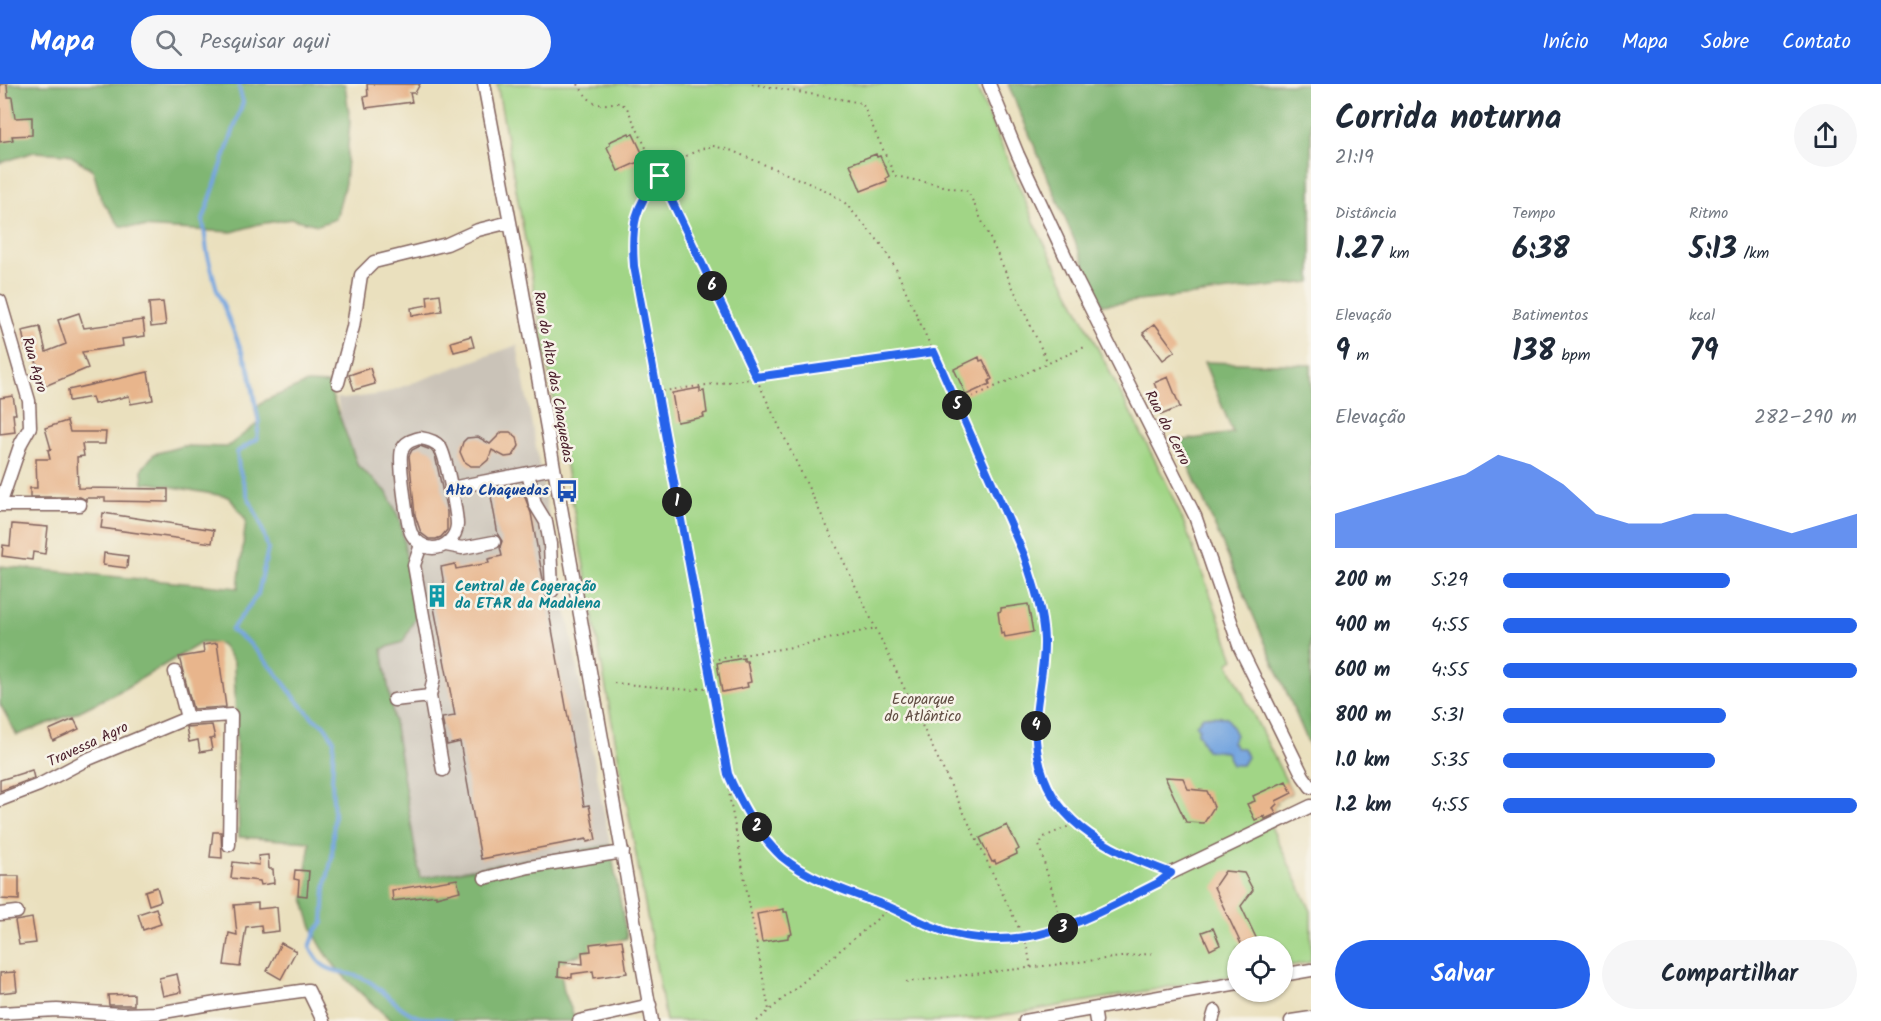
<!DOCTYPE html>
<html lang="pt">
<meta charset="utf-8">
<style>
body{margin:0;font-family:Kalam,sans-serif;background:#f6f6f7;color:#1f2937;height:100vh;display:flex;flex-direction:column;font-size:22px;white-space:nowrap}
*{box-sizing:border-box;margin:0}
p{font-size:20px;color:#747a83}
.icon{flex:none;width:33px;height:33px;fill:none;stroke:currentColor;stroke-width:2;stroke-linecap:round;stroke-linejoin:round}
.map{position:relative;flex:1;overflow:hidden}
.drawer{display:flex;flex-direction:column;background:#fff;width:570px}
.drawer>*{flex:none}
.tools{position:absolute;left:1227px;top:852px;display:grid;gap:12px}
.tools a{display:grid;place-items:center;width:66px;height:66px;border-radius:50%;background:#fff;box-shadow:0 2px 4px #0004;font-size:30px}
.pin{position:absolute;display:grid;place-items:center;width:51px;height:51px;color:#fff;margin:-26px;border-radius:12px;box-shadow:0 3px 9px #0006}
.km{position:absolute;width:30px;height:30px;margin:-15px;border-radius:50%;background:#222;color:#fff;font-size:16px;line-height:30px;text-align:center}
.round{display:grid;place-items:center;flex:none;width:63px;height:63px;border-radius:32px;background:#f6f6f7}
.headline{display:flex;align-items:center;justify-content:space-between;height:102px;padding:0 24px}
h1{font-size:33px;font-weight:600;line-height:45px}
.metrics{display:grid;grid-template-columns:repeat(3,1fr);gap:9px;height:102px;padding:6px 24px}
.metrics div{display:grid;align-content:center}
.metrics b{font-size:30px;font-weight:600}
.metrics small{font-size:16px;font-weight:400}
.metrics p{font-size:16px}
.chart{height:168px;padding:12px 24px}
.chart p{display:flex;justify-content:space-between}
.chart svg{width:100%;height:108px;margin-top:6px;fill:#2563eb;opacity:.7}
.button{display:flex;gap:12px;margin-top:auto;padding:12px 24px}
.button a{flex:1;height:69px;border-radius:36px;background:#2563eb;color:#fff;font-size:24px;font-weight:600;line-height:69px;text-align:center}
.button a+a{background:#f6f6f7;color:#1f2937}
ul{padding:0 24px;list-style:none;font-size:20px}
li{display:grid;grid-template-columns:96px 72px 1fr;align-items:center;height:45px}
li i{height:15px;border-radius:8px;background:#2563eb}
header{display:flex;align-items:center;gap:36px;box-sizing:border-box;height:84px;padding:0 30px;background:#2563eb;color:#fff}
header strong{font-size:28px}
nav{display:flex;gap:33px;margin-inline-start:auto;font-size:21px}
.search{width:420px;height:54px;background:#f6f6f7;display:flex;align-items:center;gap:15px;box-sizing:border-box;padding:0 21px;border-radius:33px;color:#747a83;font-size:22px}
main{display:flex;flex:1;min-height:0}
.map>svg:first-child{display:block}
.industrial{fill:#cac3b8}
.green{fill:#a1d586;stroke:#767a58;stroke-width:1.5}
.forest{fill:#80b673;stroke:#656a4f;stroke-width:1.5}
.water{fill:#75a5df;stroke:#606285;stroke-width:1.5}
.lines{fill:none;stroke-linecap:round;stroke-linejoin:round}
.stream{stroke:#75a5df;stroke-width:4}
.building{fill:#e8b58c}
.minor-casing{stroke:#82635e;stroke-width:15}
.path{stroke:#82635e;stroke-width:2;stroke-dasharray:1.5 4.5;stroke-linecap:butt}
.minor{stroke:#fff;stroke-width:12}
.route-casing{stroke:#fff;stroke-width:12}
.route{stroke:#2563eb;stroke-width:8}
.labels{text-anchor:middle;dominant-baseline:central;stroke-width:5;stroke-linejoin:round;paint-order:stroke}
.street-label{font-size:15px;fill:#4a1f2b;stroke:#f7f3e8}
.transit-label{font-size:15px;font-weight:bold;fill:#164399;stroke:#f7f3e8;text-anchor:end}
.culture-label{font-size:15px;font-weight:bold;fill:#0d838f;stroke:#f7f3e8;text-anchor:start}
.park-label{font-size:15px;fill:#604c42;stroke:#f7f3e8}
</style>
<header>
<strong>Mapa</strong>
<div class="search"><svg class="icon" aria-label="search" viewBox="0 0 24 24"><circle cx="10" cy="10" r="6"/><path d="M15 15l6 6"/></svg>Pesquisar aqui</div>
<nav><a>Início</a><a>Mapa</a><a>Sobre</a><a>Contato</a></nav>
</header>
<main>
<div class="map">
<svg width="1311" height="937" viewBox="0 0 1311 937">
<rect width="100%" height="100%" fill="#f7f3e8"/>
<filter id="ink" filterUnits="userSpaceOnUse"><feTurbulence type="fractalNoise" baseFrequency=".0167" numOctaves="2"/><feDisplacementMap in="SourceGraphic" scale="12" xChannelSelector="R" yChannelSelector="G"/><feConvolveMatrix kernelMatrix="1 2 1 2 8 2 1 2 1" color-interpolation-filters="sRGB"/></filter>
<filter id="wash" filterUnits="userSpaceOnUse"><feTurbulence type="fractalNoise" baseFrequency=".008" numOctaves="4" result="noise"/><feDisplacementMap in="SourceGraphic" scale="24" xChannelSelector="R" yChannelSelector="G"/><feGaussianBlur stdDeviation="1.35" result="paint"/><feColorMatrix in="noise" values="0 0 0 0 0 0 0 0 0 0 0 0 0 0 0 0 0 1.4 0 .05"/><feComposite in="paint" operator="in"/></filter>
<g filter="url(#wash)">
<rect width="100%" height="100%" fill="#eae0be"/>
<path class="industrial" d="M517,261L611,766L419,799L337,313L343,315L382,310Z"/>
<path class="green" d="M497,0H786L800,3L816,0H975L1039,149L1166,398L1184,439L1234,575L1228,579L1292,709L1276,717L1277,720L1273,724L1277,732L1268,736L1311,827V878L1283,883L1282,862H1238L1237,891L989,934L937,937H666Z"/>
<path class="forest" d="M0,0H345L350,37L345,99L336,135L318,141L292,135L259,140L232,148L120,142L101,115L93,86L68,70L34,68L0,79Z
M1008,0H1311V198L1102,221Z
M1204,278L1311,281V665L1178,357L1233,349Z
M307,299L330,300L332,312L358,382L386,407L400,436L416,532L403,558L382,565L420,794L610,761L627,854L567,875L560,883L564,907L576,937H392C351,900 313,872 304,813C302,798 309,773 310,758L239,753L234,578L221,560L201,559L122,606L76,629L17,651L0,620V482L238,504L246,436L229,413L151,399L143,400L142,385L154,370L183,362L227,363L258,339L255,325L266,316Z"/>
<path class="water" d="M1203,632L1227,633L1236,651L1232,658L1236,664H1243L1247,673L1242,681H1232L1226,668L1206,666L1197,648L1199,645L1196,641Z"/>
<g class="lines">
<path class="stream" d="M238,0L243,18L203,136L207,168L217,206L249,285L259,339L257,355L237,368L239,384L248,413L260,438L268,465L258,510L231,546L248,558L274,586L296,615L314,635L324,641L334,656L332,698L334,732L332,773L325,804L323,839L316,847L310,863C324,896 344,882 370,898C385,908 402,928 419,933C429,936 441,933 450,937"/>
</g>
<g id="blocks">
<path class="building" d="M0,0H7L8,13H12L15,34L32,33V51L12,52L13,56L0,58Z
M367,0H420L415,9H410L412,18L366,24L364,13L368,12Z
M629,49L630,51L633,50L645,75L618,87L607,63L610,61L609,58Z
M876,70L877,73L880,72L889,92L886,94L887,97L861,107L850,80Z
M440,210L442,227L412,232L411,224L428,221L427,212Z
M163,218L166,241L151,243L149,219Z
M79,229L84,244L143,236L145,252L122,255L123,262L82,268L88,284L45,302L31,264L26,266L22,247L40,243L46,268L66,260L58,236Z
M1155,240L1175,267L1163,276L1143,249Z
M471,252L474,263L454,268L451,258Z
M979,273L980,277L983,276L992,295L989,297L990,300L966,311L954,285Z
M370,284L375,300L354,306L349,291Z
M148,288L153,316L131,320L129,312L94,320L92,313L69,317L68,306Z
M1168,293L1180,323L1161,331L1152,308L1157,306L1154,299Z
M700,304V308L704,307L707,329L703,330L704,333L677,338L672,309Z
M13,312L16,330H13L15,348L0,350V314Z
M67,337L70,348H106L105,360H82L84,372L77,373L78,404L168,405V418L105,417V414H86V416L80,413H30V404H37L36,375H50L48,366L51,365L45,344Z
M502,348H510L517,353L519,362L513,372L505,373L492,366L488,376L481,382H471L464,377L460,368L463,358L467,354L478,353L490,360Z
M420,362L431,366L435,371L447,428V446L441,453L436,455H429L421,449L415,431L409,372L412,366Z
M517,407V412L524,411L531,429L584,722L589,721L596,756L587,758V755L481,775L460,658L447,661L442,634L455,632L430,503L444,501L441,483L455,480L456,485L489,479L488,475L502,472L500,463L502,457L498,451L491,412Z
M103,429L214,446L212,459L101,444Z
M12,440L48,443L45,470L33,468L32,476L2,472L3,461L10,462Z
M104,469L128,472L127,484L103,481Z
M1028,520L1033,548L1005,553L1004,549L1001,550L998,528L1001,527V524Z
M217,559L226,623L193,625L179,573L204,569L203,561Z
M744,574V577H747L751,598L747,599L748,603L722,608L717,579Z
M74,635L79,645L53,657L49,646Z
M212,641L215,654L210,655L212,666L200,668L198,656L189,658L186,643Z
M32,686L34,694L0,707V696Z
M1165,693L1183,694L1188,705L1207,707L1214,723L1204,739L1186,738Z
M1286,697L1292,709L1276,717L1277,720L1273,724L1276,730L1265,735L1264,732L1255,736L1247,720L1255,717L1253,712Z
M1007,741L1019,765L1016,767L1017,770L996,780L995,777L992,778L980,754Z
M213,748H221L222,774L210,773Z
M268,771L269,785H273L274,799L261,801L260,797L231,794L233,778L259,781L258,772Z
M295,786L309,787L307,812L298,811L299,796L294,795Z
M1225,787L1244,789L1253,806L1241,822L1260,862H1242L1214,803Z
M0,792H19V816L0,815Z
M457,795L460,807L436,813V811L393,817L392,806Z
M157,803L161,817L149,821L145,807Z
M258,819V825L277,823L279,847L262,849L261,841L246,843L240,883L224,881L229,849L237,851L234,821Z
M156,824L161,840L143,846L138,830Z
M784,825V828H787L792,850L788,851V854L762,858L757,830Z
M32,834L36,859L19,861L15,837Z
M1213,844L1220,861L1210,866L1202,848Z
M622,856L627,889L594,894L593,887L572,890V894L558,892L559,878L583,880L582,868L591,867L590,860Z
M281,859L296,867L281,895L267,887Z
M15,888L17,907L0,909V889Z
M177,890L181,908L163,912L159,894Z
M134,910V921H109L108,911Z"/>
</g>
</g>
<g filter="url(#ink)">
<use href="#blocks" fill-opacity="0" stroke="#82635e" stroke-width="1.5"/>
<g class="lines">
<g class="minor-casing">
<path id="minor" d="M484,0L519,186L652,937
M989,0L1018,71L1076,195L1195,432L1240,564L1303,692L1311,703
M0,217L29,317L30,343L21,359L0,421
M338,299L353,243L361,191L374,178L447,160L478,146L510,138
M420,354C427,355 435,357 440,363C446,372 457,429 457,441C456,453 446,464 433,464C424,464 415,457 411,449C407,439 398,374 402,366C405,358 412,356 420,354Z
M528,389L535,420L546,438L550,460L552,507
M451,404L554,384
M0,421H80
M421,461L414,481L434,593L430,612L443,686
M446,461L462,464L494,458
M175,588L187,634
M394,616L430,612
M0,716L39,701L86,676L187,634L231,631L229,761
M1171,789L1311,722
M485,794L529,783L623,768
M0,830L17,828
M1282,891L1311,886
M1094,925L1096,937
M0,929L57,926L121,930L158,929L228,917L308,906L323,937
M579,937L650,921
M1025,937L1238,899
M1212,937L1215,927
M1291,937L1311,934"/>
</g>
<path class="path" d="M578,0C600,38 611,8 627,24L1027,861L1031,885
M752,0L862,19L895,92L968,107L1048,279
M713,62L730,66L827,107L845,119L881,160L896,185L1024,471C1033,498 1043,527 1044,556C1045,589 1033,623 1036,657C1042,737 1105,764 1171,789L1158,799L1063,844L1024,853L1001,855L975,853L947,848L821,796C809,789 796,783 785,774C762,757 736,716 728,689C723,675 721,659 718,644L635,182C634,173 632,163 632,154C634,109 671,71 713,62Z
M657,308L934,269
M956,320L1087,262
M706,577L798,562L876,544
M614,599L690,606L709,603
M728,693L730,716L769,926
M1063,844L1039,761L1044,753L1074,740
M906,898L1156,869
M757,937L890,824"/>
<use href="#minor" class="minor"/>
</g>
</g>
<g class="lines" filter="url(#ink)">
<g class="route-casing">
<path id="route" d="M660,92L756,293L934,268L1024,471C1033,498 1043,527 1044,556C1045,589 1033,623 1036,656C1042,737 1105,764 1171,789L1158,799C1115,820 1072,846 1024,853C1000,857 971,855 947,848C927,842 908,831 889,823C855,810 809,796 782,773C757,750 741,720 728,690L634,182C631,142 634,122 660,92Z"/>
</g>
<use href="#route" class="route"/>
</g>
<defs>
<g id="bus-bare" transform="scale(1.8)"><path d="M-5-6H5V4H4V6H2V4H-2V6H-4V4H-5ZM-3.5-4V0h7V-4ZM-3.5 1.2v1.5H-2V1.2ZM2 1.2v1.5H3.5V1.2Z" fill="#1a4fb4" stroke="#f7f3e8" stroke-width="2.5" paint-order="stroke"/></g>
<g id="building-bare" transform="scale(1.8)"><path d="M-4-6H4V6H1V3H-1V6H-4ZM-2.5-4.3h1.7v1.8h-1.7ZM.8-4.3h1.7v1.8H.8ZM-2.5-1h1.7V.8h-1.7ZM.8-1h1.7V.8H.8Z" fill="#0f9aa8" stroke="#f7f3e8" stroke-width="2.5" paint-order="stroke"/></g>
</defs>
<g fill-rule="evenodd">
<use href="#bus-bare" x="567" y="407"/>
<use href="#building-bare" x="437" y="512"/>
</g>
<g class="labels">
<g class="street-label">
<text transform="translate(34 281) rotate(74)">Rua Agro</text>
<text transform="translate(553 293) rotate(80)">Rua do Alto das Chaquedas</text>
<text transform="translate(1167 344) rotate(63)">Rua do Cerro</text>
<text transform="translate(88 661) rotate(-25)">Travessa Agro</text>
</g>
<g class="transit-label">
<text x="549" y="407">Alto Chaquedas</text>
</g>
<g class="culture-label">
<text x="455" y="503">Central de Cogeração<tspan x="455" dy="17">da ETAR da Madalena</tspan></text>
</g>
<g class="park-label">
<text x="923" y="616">Ecoparque<tspan x="923" dy="17">do Atlântico</tspan></text>
</g>
</g>
</svg>
<div class="tools">
<a><svg class="icon" aria-label="locate" viewBox="0 0 24 24"><circle cx="12" cy="12" r="6"/><path d="M12 2v4M12 18v4M2 12h4M18 12h4"/></svg></a>
</div>
<div class="pin" style="left:660px;top:92px;background:#1e9e55"><svg class="icon" aria-label="arrive" viewBox="0 0 24 24"><path d="M6 21V4h12l-3 4 3 4H6"/></svg></div>
<b class="km" style="left:677px;top:418px">1</b>
<b class="km" style="left:757px;top:743px">2</b>
<b class="km" style="left:1063px;top:844px">3</b>
<b class="km" style="left:1036px;top:642px">4</b>
<b class="km" style="left:957px;top:321px">5</b>
<b class="km" style="left:712px;top:202px">6</b>
</div>
<section class="drawer">
<div class="headline"><div><h1>Corrida noturna</h1><p>21:19</p></div><a class="round"><svg class="icon" aria-label="share" viewBox="0 0 24 24"><path d="M12 15V3M7 8l5-5 5 5M5 13v7h14v-7"/></svg></a></div>
<div class="metrics">
<div><p>Distância</p><b>1.27<small> km</small></b></div>
<div><p>Tempo</p><b>6:38</b></div>
<div><p>Ritmo</p><b>5:13<small> /km</small></b></div>
</div>
<div class="metrics">
<div><p>Elevação</p><b>9<small> m</small></b></div>
<div><p>Batimentos</p><b>138<small> bpm</small></b></div>
<div><p>kcal</p><b>79</b></div>
</div>
<div class="chart"><p><span>Elevação</span>282–290 m</p>
<svg viewBox="0 0 160 44" preserveAspectRatio="none"><path d="M0 44V30L10 26L20 22L30 18L40 14L50 6L60 10L70 18L80 30L90 34L100 34L110 30L120 30L130 34L140 38L150 34L160 30V44z"/></svg>
</div>
<ul>
<li><b>200 m</b>5:29<i style="width:64%"></i></li>
<li><b>400 m</b>4:55<i style="width:100%"></i></li>
<li><b>600 m</b>4:55<i style="width:100%"></i></li>
<li><b>800 m</b>5:31<i style="width:63%"></i></li>
<li><b>1.0 km</b>5:35<i style="width:60%"></i></li>
<li><b>1.2 km</b>4:55<i style="width:100%"></i></li>
</ul>
<div class="button"><a>Salvar</a><a>Compartilhar</a></div>
</section>
</main>
